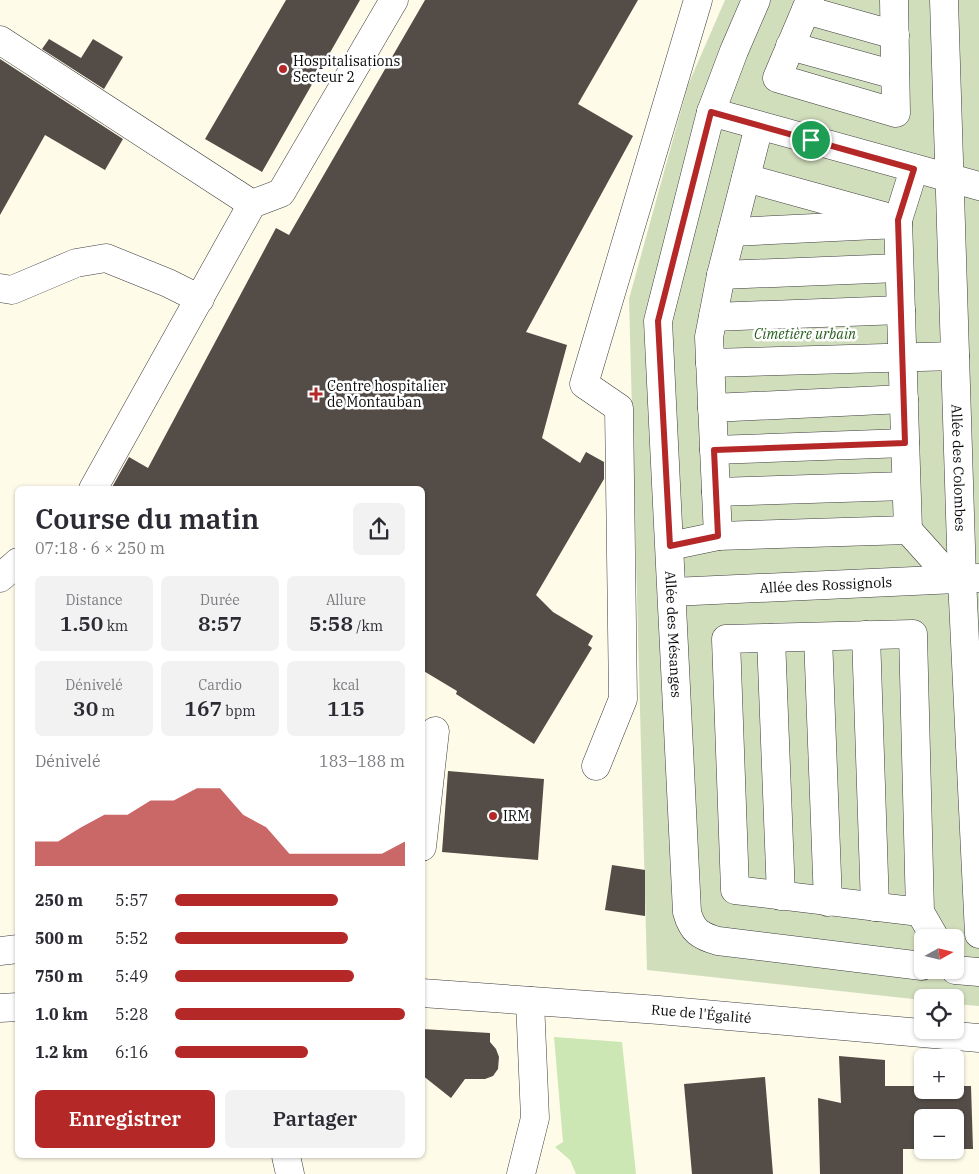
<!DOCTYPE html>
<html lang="fr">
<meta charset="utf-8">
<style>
body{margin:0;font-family:"IBM Plex Serif",serif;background:#f2f2f3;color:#2b2b33;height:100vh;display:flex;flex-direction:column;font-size:19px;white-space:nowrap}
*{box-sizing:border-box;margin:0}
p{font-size:16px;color:#7c7c81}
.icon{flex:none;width:28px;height:28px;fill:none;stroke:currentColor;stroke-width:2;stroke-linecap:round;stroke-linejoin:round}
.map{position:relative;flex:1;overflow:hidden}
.panel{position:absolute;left:15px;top:486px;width:410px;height:672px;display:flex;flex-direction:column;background:#fff;border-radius:8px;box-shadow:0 1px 4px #0004}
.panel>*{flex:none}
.needle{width:32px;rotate:82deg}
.buttons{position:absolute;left:914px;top:929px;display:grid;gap:10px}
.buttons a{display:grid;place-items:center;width:50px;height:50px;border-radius:8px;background:#fff;box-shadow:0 1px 4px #0004;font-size:25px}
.pin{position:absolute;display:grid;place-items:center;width:42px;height:42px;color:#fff;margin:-21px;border:2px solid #fff;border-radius:50%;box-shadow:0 1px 5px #0007}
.round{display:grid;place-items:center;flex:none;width:52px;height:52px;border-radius:8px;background:#f2f2f3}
.summary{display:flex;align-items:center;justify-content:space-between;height:85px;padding:0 20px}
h1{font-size:28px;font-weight:600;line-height:38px}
.figures{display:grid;grid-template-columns:repeat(3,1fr);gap:8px;height:85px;padding:5px 20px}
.figures div{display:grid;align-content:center;border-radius:8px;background:#f2f2f3;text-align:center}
.figures b{font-size:21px;font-weight:600}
.figures small{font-size:14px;font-weight:400}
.figures p{font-size:14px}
.chart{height:140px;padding:10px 20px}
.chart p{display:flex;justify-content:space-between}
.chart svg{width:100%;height:90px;margin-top:5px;fill:#b52828;opacity:.7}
.button{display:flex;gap:10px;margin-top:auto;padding:10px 20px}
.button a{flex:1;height:58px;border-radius:8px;background:#b52828;color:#fff;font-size:20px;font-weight:600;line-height:58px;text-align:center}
.button a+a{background:#f2f2f3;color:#2b2b33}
ul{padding:0 20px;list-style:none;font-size:16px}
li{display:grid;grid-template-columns:80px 60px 1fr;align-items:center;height:38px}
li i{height:12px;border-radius:6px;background:#b52828}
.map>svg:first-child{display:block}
.green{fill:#cce6b4}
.cemetery{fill:#d1debc;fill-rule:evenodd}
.building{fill:#534c47}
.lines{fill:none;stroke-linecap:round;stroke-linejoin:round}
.minor-casing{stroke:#3d3d3d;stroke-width:29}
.minor{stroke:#fff;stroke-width:28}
.route-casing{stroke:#fff;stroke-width:10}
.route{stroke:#b52828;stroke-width:6}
.poi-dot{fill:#b52828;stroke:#fff;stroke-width:2}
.labels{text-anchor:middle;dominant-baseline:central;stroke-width:5;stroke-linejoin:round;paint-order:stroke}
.poi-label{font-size:14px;fill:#0a0a0a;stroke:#fff;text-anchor:start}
.park-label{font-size:14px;font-style:italic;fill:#285f1e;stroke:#fff}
.street-label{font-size:14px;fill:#0a0a0a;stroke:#fff}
</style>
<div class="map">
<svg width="979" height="1174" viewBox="0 0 979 1174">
<rect width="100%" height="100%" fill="#fefbe9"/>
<path class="green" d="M554,1037L622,1042L636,1174H576L570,1160L555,1147L563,1142Z"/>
<path class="cemetery" d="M725,0H979V1006L955,1004V998H922V1000L647,970L629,299L688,85ZM922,938H955V970H922Z"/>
<path class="building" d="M286,0H360L262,172L205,139Z
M425,0H638L578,104L633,136L526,332L567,345L542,438L580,463L586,452L604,462V479L536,595L553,612L593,636L588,645L592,648L534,744L456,694L457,691L422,670V489H111L129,457L148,468L276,228L289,235Z
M49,39L81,58L93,39L123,57L104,89L42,49Z
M0,59L123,139L105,170L45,135L0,215Z
M448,771L544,779L538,860L442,852Z
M612,865L645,870V916L605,910Z
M422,1029L490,1033V1042L496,1049L499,1057L498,1069L493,1076L485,1079H465L451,1098L422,1075Z
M839,1056L885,1060V1086H922V1090H955V1086H971L973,1149H955V1118H922V1149H903V1174H820L818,1098L841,1103Z
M765,1077L773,1174H692L684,1084Z"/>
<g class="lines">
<g class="minor-casing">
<g id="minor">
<path id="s1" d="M756,0L734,51L711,112L658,321L687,912C692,931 700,936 718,941L922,966"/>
<path d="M810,0L777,78L896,113L894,0"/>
<path id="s2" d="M944,0L962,579L979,934"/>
<path d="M806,10L895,35"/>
<path d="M0,40L252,204"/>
<path d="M790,46L895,75"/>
<path d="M711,112L979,186"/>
<path d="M746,178L887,217"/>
<path d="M732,232L898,224"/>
<path d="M721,275L899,268"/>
<path d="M0,288L12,290L76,263L106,258L168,283L200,299"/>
<path d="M713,317L901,310"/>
<path d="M710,363L955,356"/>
<path d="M712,408L904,399"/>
<path d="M714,450L905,443"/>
<path d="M93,489L252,204L281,193L394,0"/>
<path d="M716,492L906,486"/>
<path d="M908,530L898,220L914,169"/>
<path d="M718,536L908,530L952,579"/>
<path d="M670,546L718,536L709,337L721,275L759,126"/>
<path d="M0,578L18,562"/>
<path id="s3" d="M672,592L979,578"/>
<path d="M866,635L875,907"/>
<path d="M818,637L828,902"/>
<path d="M771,638L781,896"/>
<path d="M596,766L623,699L619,408L584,384L698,0"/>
<path d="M422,847L435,731"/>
<path d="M920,912L735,890L726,639L913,634L920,912L935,938"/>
<path d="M0,951L18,949"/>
<path d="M955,970L979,972"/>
<path id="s4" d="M422,993L659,1010L979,1038"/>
<path d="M0,1008L18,1007"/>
<path d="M286,1156L290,1174"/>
<path d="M521,1174L535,1118L530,1001"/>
</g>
</g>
<use href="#minor" class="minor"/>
</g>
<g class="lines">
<g class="route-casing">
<path id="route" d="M711,112L914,169L898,220L905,443L714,450L718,536L670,546L658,321Z"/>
</g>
<use href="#route" class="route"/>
</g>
<g class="poi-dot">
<circle cx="283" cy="69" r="5"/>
<path d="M313.5 386.5h5v5h5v5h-5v5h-5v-5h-5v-5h5z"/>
<circle cx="493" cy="816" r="5"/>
</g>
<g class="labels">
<g class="poi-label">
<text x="293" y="61">Hospitalisations<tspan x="293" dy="16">Secteur 2</tspan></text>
<text x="327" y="386">Centre hospitalier<tspan x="327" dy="16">de Montauban</tspan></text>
<text x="503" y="816">IRM</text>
</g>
<g class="park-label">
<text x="805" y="334">Cimetière urbain</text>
</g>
<g class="street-label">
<text stroke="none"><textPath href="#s2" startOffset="468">Allée des Colombes</textPath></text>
<text stroke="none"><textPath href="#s3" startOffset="154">Allée des Rossignols</textPath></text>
<text stroke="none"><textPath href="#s1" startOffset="650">Allée des Mésanges</textPath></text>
<text stroke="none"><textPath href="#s4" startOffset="280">Rue de l'Égalité</textPath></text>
</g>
</g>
</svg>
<div class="buttons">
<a><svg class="needle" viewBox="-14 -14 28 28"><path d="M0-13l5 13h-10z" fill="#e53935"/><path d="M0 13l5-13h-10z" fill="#7c7c81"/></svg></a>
<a><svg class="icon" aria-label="locate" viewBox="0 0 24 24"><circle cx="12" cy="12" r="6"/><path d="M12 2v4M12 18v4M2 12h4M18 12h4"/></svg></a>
<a>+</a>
<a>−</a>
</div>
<div class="pin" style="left:811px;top:140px;background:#1e9e55"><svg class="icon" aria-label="arrive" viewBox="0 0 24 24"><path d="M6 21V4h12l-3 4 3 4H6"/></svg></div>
<section class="panel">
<div class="summary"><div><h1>Course du matin</h1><p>07:18 · 6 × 250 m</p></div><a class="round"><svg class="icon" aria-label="share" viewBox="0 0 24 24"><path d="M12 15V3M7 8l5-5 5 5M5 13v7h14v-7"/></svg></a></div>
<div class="figures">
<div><p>Distance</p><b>1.50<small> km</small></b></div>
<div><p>Durée</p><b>8:57</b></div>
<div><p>Allure</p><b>5:58<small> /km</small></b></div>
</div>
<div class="figures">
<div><p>Dénivelé</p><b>30<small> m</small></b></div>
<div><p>Cardio</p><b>167<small> bpm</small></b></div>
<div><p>kcal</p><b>115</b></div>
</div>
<div class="chart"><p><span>Dénivelé</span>183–188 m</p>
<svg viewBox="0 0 160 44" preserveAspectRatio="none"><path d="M0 44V32L10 32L20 25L30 19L40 19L50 12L60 12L70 6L80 6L90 19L100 25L110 38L120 38L130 38L140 38L150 38L160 32V44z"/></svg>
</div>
<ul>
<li><b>250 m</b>5:57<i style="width:71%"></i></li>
<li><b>500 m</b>5:52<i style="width:75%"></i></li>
<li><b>750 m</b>5:49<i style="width:78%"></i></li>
<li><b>1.0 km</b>5:28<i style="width:100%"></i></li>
<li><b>1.2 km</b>6:16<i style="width:58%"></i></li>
</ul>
<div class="button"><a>Enregistrer</a><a>Partager</a></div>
</section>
</div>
